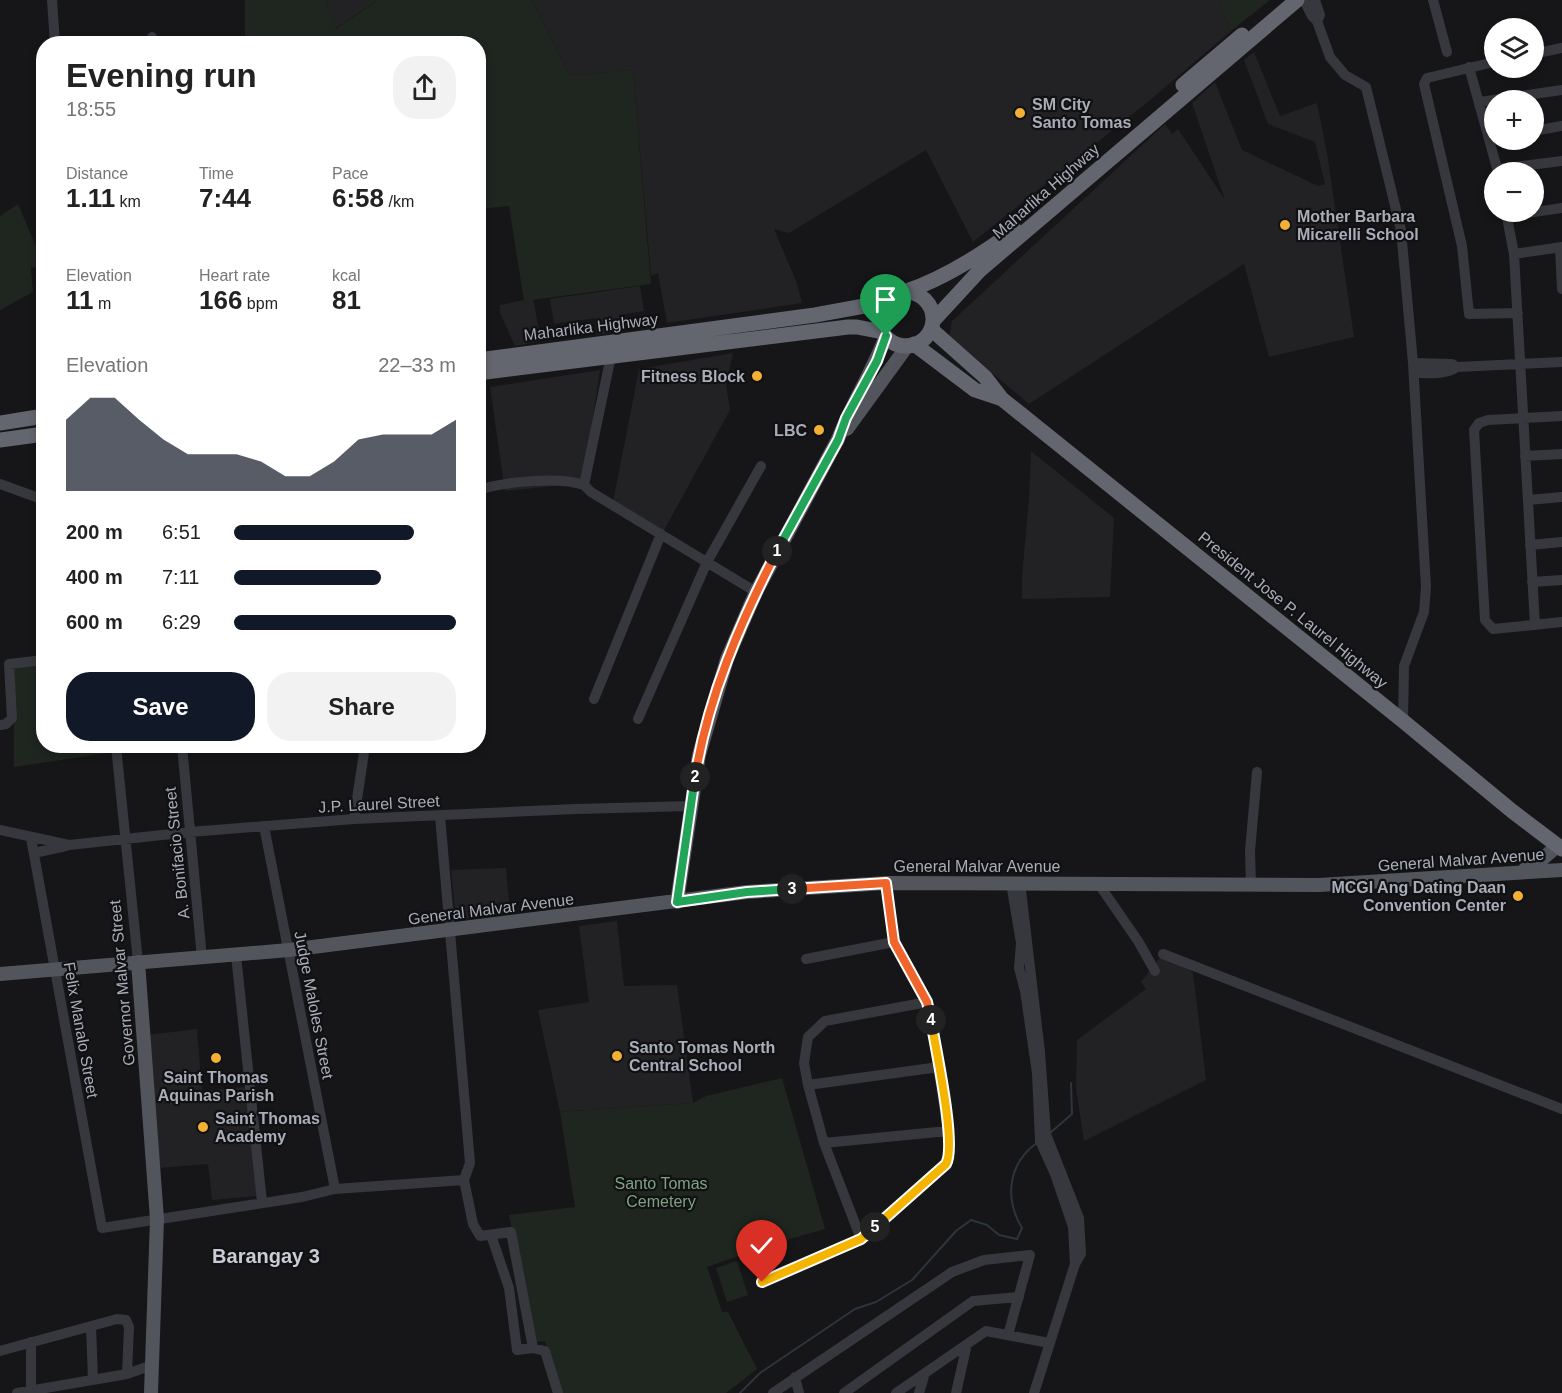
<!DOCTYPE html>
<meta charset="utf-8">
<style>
body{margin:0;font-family:Helvetica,sans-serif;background:#f2f2f2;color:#222;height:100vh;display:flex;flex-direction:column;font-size:22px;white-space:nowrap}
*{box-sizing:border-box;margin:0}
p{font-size:20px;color:#767676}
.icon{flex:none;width:33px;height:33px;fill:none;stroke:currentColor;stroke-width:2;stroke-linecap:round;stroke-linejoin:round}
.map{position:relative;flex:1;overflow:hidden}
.details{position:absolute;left:36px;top:36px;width:450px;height:717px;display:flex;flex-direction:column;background:#fff;border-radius:24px;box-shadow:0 3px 9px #0003}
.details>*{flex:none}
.fabs{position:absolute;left:1484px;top:18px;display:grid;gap:12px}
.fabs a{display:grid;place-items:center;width:60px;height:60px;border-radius:50%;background:#fff;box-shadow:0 3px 9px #0003;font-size:30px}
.pin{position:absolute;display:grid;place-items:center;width:51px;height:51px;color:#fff;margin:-62px -26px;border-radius:50% 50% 50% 0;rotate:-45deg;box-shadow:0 0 6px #0007}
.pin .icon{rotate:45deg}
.km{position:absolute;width:30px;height:30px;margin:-15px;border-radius:50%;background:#222;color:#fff;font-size:16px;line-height:30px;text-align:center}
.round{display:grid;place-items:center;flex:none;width:63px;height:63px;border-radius:24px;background:#f2f2f2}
.headline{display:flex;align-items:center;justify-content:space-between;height:102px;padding:0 30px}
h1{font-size:33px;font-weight:600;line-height:45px}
.stats{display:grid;grid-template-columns:repeat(3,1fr);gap:9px;height:102px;padding:6px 30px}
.stats div{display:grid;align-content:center}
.stats b{font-size:26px;font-weight:600}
.stats small{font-size:16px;font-weight:400}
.stats p{font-size:16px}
.chart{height:168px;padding:12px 30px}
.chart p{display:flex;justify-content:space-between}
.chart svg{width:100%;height:108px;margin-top:6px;fill:#111827;opacity:.7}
.action{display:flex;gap:12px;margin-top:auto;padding:12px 30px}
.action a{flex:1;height:69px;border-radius:24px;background:#111827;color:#fff;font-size:24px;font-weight:600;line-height:69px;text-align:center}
.action a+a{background:#f2f2f2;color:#222}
ul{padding:0 30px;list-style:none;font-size:20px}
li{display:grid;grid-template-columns:96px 72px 1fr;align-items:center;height:45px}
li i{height:15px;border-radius:8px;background:#111827}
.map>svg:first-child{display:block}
.built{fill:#222225}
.green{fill:#1e261f}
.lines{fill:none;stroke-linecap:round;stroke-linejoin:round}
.stream{stroke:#2c353c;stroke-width:2}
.minor{stroke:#37383d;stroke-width:10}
.major{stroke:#53555c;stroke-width:14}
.highway{stroke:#63666e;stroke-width:15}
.split-1-casing{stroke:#fff;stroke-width:12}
.split-2-casing{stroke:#fff;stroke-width:12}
.split-3-casing{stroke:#fff;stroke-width:12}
.split-4-casing{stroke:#fff;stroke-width:12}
.split-5-casing{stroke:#fff;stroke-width:12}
.split-6-casing{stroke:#fff;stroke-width:12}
.split-1{stroke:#22a559;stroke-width:8}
.split-2{stroke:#f0652b;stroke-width:8}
.split-3{stroke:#22a559;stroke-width:8}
.split-4{stroke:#f0652b;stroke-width:8}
.split-5{stroke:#f5b400;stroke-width:8}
.split-6{stroke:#f5b400;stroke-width:8}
.poi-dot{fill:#f2b134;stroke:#111113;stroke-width:2}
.labels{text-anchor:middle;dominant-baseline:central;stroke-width:4.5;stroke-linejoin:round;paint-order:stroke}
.poi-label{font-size:16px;font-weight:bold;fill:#a8adb8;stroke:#111113;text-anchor:start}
.street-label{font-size:16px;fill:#a8adb8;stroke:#111113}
.park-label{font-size:16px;fill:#7fa381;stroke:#111113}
.quarter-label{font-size:20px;font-weight:bold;fill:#c9ccd4;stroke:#111113}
</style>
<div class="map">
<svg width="1562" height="1393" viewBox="0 0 1562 1393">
<rect width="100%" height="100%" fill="#161618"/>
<path class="built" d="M326,0H378L335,29Z
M532,0H1219L1231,31L1149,101L973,242L926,150L789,233L774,229L796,281L802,303L667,323L658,273L651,276L633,70L570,76Z
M1254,52L1280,116L1317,103L1327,153L1354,337L1269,357L1244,264L1029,404L949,337L952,321L1165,124L1172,134L1178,129L1225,200L1192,103L1215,82L1242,150L1318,186L1325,184L1315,142L1268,124L1244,60Z
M640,286L644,311L619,315L621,331L597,335L595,318L554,324L550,299Z
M533,298L541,341L515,346L500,313V305Z
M733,353L726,384L730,410L663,532L613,502L639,369Z
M600,370L583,483L505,491L490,387Z
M1031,451L1114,518L1110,597L1022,599V577L1029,499Z
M506,868L510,913L456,920L451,870Z
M617,921L624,986L677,985L693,1103L560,1112L538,1010L589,1002L579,926Z
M1161,956L1188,967L1193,973L1206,1080L1084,1141L1076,1088L1077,1040L1146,989L1141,982Z
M197,1029L202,1091L246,1087L257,1196L212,1200L208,1164L159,1168L147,1035Z"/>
<path class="green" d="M245,0H326L336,29L378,0H532L570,76L633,70L651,284L524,301L509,206L479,209L478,44L245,43Z
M1219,0H1270L1231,31Z
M18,204L35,244L43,246V266L31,268L33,292L0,310V216Z
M43,663L44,746H106L107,753L14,767V665Z
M782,1078L825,1229L779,1242L707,1267L722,1312H728L757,1369L726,1393H561L545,1341L530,1343L525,1290L509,1215L575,1207L560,1112L693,1103L706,1096Z
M737,1261L748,1295L727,1302L716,1268Z"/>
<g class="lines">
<path class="stream" d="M1050,1133L1072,1114L1071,1083
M740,1393L760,1373L855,1309L876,1302L912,1280L956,1231L971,1220L987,1225L999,1235L1017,1239L1022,1228C1004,1198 1008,1163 1038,1142"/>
<path class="minor" d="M52,0L55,44
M1304,0L1312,16L1317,21L1330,57L1345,75L1366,87L1401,230L1413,363L1426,587L1424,612L1404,666L1403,721
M1315,0L1320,15L1317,21
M1433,0L1447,52
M152,37L153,44
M1533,54L1562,48
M1494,62L1427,78L1424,84L1462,246L1469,314L1518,313
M1469,67L1498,172
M1480,102L1562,90
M1533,131L1562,126
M1498,169L1562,161
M1506,212L1514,254L1535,625
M1506,216L1562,208
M1560,248L1562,289
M1514,254L1562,247
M611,356L584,485L591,492L756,592
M1413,363L1452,364L1457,367L1562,362
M1414,373C1428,373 1445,375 1457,367
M1562,416L1488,420L1479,423L1474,430L1485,620L1493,629L1562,622
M1525,456L1562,454
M0,484L44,500
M478,490C504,482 559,476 584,485
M1528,500L1562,497
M1530,545L1562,542
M1532,582L1562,580
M478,692L481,693
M594,699L661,534
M638,719L707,562L761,466
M0,725L6,724L12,718L9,664L44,660
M116,746L138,962
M182,746L202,958
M336,746L365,747
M354,819L365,746
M264,826L335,1189
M0,830L69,845L190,832L354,819L576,809L691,806
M31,838L102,1228L302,1197L335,1189L464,1180L470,1163L440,816
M34,853L66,846
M1011,883L1021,943L1019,968L1025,991L1037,1073L1040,1141L1055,1174L1073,1227L1075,1264L1081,1254L1079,1218L1046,1134L1040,1052L1020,882
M1098,883L1138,941L1155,971
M1251,886L1250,851L1257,772
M1163,954L1562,1109
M236,955L262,1202
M806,959L894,942
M808,1085L939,1067
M824,1143L948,1131
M464,1180L473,1224L480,1236L511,1232L533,1348L545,1351L558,1393
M491,1235L509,1288L517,1350L533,1348
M861,1239L824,1143L808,1085L804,1063L808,1037L825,1021L928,1002
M762,1282L861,1239L946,1164L949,1158L948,1131L928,1002L894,942L887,883
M91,1326L93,1380
M31,1342V1391
M0,1351L117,1319L126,1320L129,1327L127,1374
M795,1377L799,1393
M17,1393L127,1374L152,1365
M773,1393L952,1272L984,1260L1030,1255L1008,1335
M844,1393L973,1301L1019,1297
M896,1393L986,1331L1049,1343
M919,1393L925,1373
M956,1393L967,1344
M1034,1393L1075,1264"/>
<path class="major" d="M847,429L908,345
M1525,869L1539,862L1557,846
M677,902L699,755L727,659L756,592L838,439C852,404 872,372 886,336
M138,962L157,1219L151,1393
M0,974L289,950L747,892L887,883L1319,885L1562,870"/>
<path class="highway" d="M1183,85L1242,35
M904,292C944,279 981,255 1015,230
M879 319a27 27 0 1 1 54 0a27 27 0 1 1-54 0Z
M933,321L980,270L1297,0
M931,329L985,377L1002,399L1403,721L1512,811L1562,849
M914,344L975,390L1002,399
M478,360L815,315L886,302
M478,373L848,327H857L883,332
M0,423L44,416
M0,440L44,434"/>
</g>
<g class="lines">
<g class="split-1-casing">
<path id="split-1" d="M777,551L838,440L846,418L877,361L886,336"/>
</g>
<g class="split-2-casing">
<path id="split-2" d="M695,777C708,697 740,623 777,551"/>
</g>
<g class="split-3-casing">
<path id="split-3" d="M695,777L677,902L747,892L792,889"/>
</g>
<g class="split-4-casing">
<path id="split-4" d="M792,889L886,883L894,942L927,1002L931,1020"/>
</g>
<g class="split-5-casing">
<path id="split-5" d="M875,1227L946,1164C957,1145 935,1046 931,1020"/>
</g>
<g class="split-6-casing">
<path id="split-6" d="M762,1282L861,1239L875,1227"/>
</g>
<use href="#split-1" class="split-1"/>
<use href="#split-2" class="split-2"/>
<use href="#split-3" class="split-3"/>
<use href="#split-4" class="split-4"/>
<use href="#split-5" class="split-5"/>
<use href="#split-6" class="split-6"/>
</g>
<g class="poi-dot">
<circle cx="1020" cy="113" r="6"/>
<circle cx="1285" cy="225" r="6"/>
<circle cx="757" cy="376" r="6"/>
<circle cx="819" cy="430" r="6"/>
<circle cx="1518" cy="896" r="6"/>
<circle cx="617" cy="1056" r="6"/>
<circle cx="216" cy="1058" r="6"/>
<circle cx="203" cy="1127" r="6"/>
</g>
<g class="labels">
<g class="poi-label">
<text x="1032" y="104">SM City<tspan x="1032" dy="18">Santo Tomas</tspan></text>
<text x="1297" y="216">Mother Barbara<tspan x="1297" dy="18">Micarelli School</tspan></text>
<text x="745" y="376" text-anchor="end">Fitness Block</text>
<text x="807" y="430" text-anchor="end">LBC</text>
<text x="1506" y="887" text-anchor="end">MCGI Ang Dating Daan<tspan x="1506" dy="18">Convention Center</tspan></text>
<text x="629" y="1047">Santo Tomas North<tspan x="629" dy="18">Central School</tspan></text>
<text x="216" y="1077" text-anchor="middle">Saint Thomas<tspan x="216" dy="18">Aquinas Parish</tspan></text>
<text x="215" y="1118">Saint Thomas<tspan x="215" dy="18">Academy</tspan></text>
</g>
<g class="street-label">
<text transform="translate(1046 191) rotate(-41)">Maharlika Highway</text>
<text transform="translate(591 327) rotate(-7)">Maharlika Highway</text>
<text transform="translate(1293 610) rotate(39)">President Jose P. Laurel Highway</text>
<text transform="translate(379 804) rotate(-3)">J.P. Laurel Street</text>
<text transform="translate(177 853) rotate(-96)">A. Bonifacio Street</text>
<text transform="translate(1461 860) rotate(-4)">General Malvar Avenue</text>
<text x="977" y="866">General Malvar Avenue</text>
<text transform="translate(491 909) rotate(-7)">General Malvar Avenue</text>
<text transform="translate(122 983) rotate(-95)">Governor Malvar Street</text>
<text transform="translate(314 1005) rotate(79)">Judge Maloles Street</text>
<text transform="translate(81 1030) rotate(80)">Felix Manalo Street</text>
</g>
<g class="park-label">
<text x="661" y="1183">Santo Tomas<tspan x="661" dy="18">Cemetery</tspan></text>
</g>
<g class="quarter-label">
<text x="266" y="1256">Barangay 3</text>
</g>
</g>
</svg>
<div class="fabs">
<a><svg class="icon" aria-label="layers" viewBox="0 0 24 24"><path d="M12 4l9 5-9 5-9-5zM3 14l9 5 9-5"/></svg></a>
<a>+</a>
<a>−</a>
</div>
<div class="pin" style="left:886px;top:336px;background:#1e9e55"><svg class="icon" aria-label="arrive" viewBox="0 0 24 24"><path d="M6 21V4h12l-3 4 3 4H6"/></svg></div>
<div class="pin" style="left:762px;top:1282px;background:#d93025"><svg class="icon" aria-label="check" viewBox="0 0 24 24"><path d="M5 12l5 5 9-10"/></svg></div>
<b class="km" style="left:777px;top:551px">1</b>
<b class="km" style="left:695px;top:777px">2</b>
<b class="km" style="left:792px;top:889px">3</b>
<b class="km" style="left:931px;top:1020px">4</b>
<b class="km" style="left:875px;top:1227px">5</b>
<section class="details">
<div class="headline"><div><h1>Evening run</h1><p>18:55</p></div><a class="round"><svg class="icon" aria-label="share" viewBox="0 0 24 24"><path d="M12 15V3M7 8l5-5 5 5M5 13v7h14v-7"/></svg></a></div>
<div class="stats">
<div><p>Distance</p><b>1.11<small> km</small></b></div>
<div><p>Time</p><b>7:44</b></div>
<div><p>Pace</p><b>6:58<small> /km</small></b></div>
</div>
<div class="stats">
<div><p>Elevation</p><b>11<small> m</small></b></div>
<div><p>Heart rate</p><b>166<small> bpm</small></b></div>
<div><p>kcal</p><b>81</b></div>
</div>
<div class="chart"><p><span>Elevation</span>22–33 m</p>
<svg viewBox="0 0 160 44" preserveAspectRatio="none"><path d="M0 44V15L10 6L20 6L30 15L40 23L50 29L60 29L70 29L80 32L90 38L100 38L110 32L120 23L130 21L140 21L150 21L160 15V44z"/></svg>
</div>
<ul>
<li><b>200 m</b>6:51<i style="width:81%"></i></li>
<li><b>400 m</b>7:11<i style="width:66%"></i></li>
<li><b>600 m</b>6:29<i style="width:100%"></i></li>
</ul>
<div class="action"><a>Save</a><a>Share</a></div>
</section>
</div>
